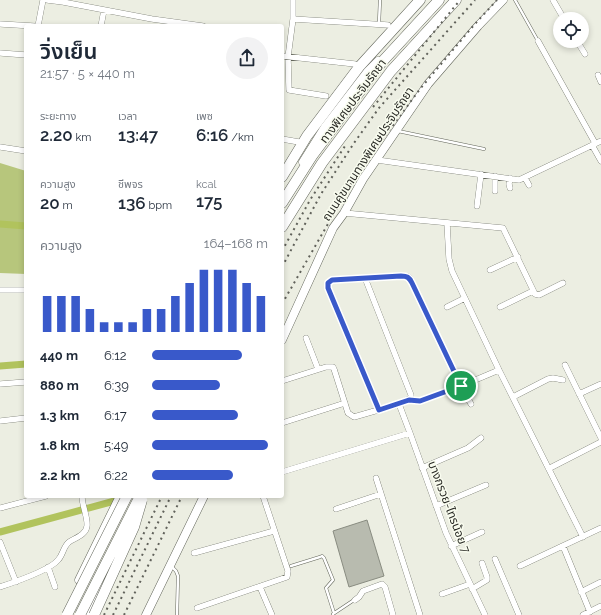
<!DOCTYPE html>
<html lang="th">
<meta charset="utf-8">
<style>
body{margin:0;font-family:Raleway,"Noto Sans Thai",sans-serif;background:#f2f2f3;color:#1f2937;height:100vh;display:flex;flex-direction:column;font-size:15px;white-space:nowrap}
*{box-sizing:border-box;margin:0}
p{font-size:13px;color:#747a83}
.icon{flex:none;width:22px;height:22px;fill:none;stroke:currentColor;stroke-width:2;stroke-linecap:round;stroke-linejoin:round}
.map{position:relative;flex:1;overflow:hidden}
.drawer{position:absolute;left:24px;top:24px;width:260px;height:474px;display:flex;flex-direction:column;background:#fff;border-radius:4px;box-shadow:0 2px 6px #0003}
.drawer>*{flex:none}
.controls{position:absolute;left:553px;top:12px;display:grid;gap:8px}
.controls a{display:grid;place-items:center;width:36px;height:36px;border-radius:50%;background:#fff;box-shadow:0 2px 6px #0003;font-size:20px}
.pin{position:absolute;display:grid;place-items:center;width:34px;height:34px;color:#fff;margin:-17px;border:2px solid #fff;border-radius:50%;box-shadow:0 1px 4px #0007}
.round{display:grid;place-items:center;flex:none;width:42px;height:42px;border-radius:21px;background:#f2f2f3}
.headline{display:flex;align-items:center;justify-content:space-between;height:68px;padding:0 16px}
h1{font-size:22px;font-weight:600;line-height:30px}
.metrics{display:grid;grid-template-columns:repeat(3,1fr);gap:6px;height:68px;padding:4px 16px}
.metrics div{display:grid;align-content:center}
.metrics b{font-size:17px;font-weight:600}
.metrics small{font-size:11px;font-weight:400}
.metrics p{font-size:11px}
.chart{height:112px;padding:8px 16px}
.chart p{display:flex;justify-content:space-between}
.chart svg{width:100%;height:72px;margin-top:4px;stroke:#3959ca;stroke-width:6}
ul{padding:0 16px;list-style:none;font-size:13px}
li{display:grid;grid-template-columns:64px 48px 1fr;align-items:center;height:30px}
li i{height:10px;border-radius:5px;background:#3959ca}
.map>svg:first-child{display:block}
.green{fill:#b7c67c}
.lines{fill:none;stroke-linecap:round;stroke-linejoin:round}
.canal{stroke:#b1c35d;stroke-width:7}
.building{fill:#b8bbaf;stroke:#898c81}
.lane-casing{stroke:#62655a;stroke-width:3.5}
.street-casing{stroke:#62655a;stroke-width:6}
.secondary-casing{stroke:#62655a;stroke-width:9}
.highway-casing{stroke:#62655a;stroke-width:11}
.lane{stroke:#fff;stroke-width:2.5}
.street{stroke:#fff;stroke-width:5.5}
.secondary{stroke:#fff;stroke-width:8}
.highway{stroke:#fff;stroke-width:10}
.rail{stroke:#60615a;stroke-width:2;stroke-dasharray:2 4;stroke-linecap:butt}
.highway-bridge-casing{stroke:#62655a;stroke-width:11;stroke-linecap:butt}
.highway-bridge{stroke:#fff;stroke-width:10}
.route-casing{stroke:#fff;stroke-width:8}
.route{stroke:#3959ca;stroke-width:5}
.labels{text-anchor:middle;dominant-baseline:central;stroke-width:3;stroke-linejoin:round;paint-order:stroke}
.street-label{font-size:12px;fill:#2a2b26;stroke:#f9fcef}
</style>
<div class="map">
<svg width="601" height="615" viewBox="0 0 601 615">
<rect width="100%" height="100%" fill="#eceee2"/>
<path class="green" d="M0,163L26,171V274L0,273Z"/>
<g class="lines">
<path class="canal" d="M0,224L26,226
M0,366L26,364
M0,532L122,499"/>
</g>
<path class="building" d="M367,520L384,576L349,587L333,531Z"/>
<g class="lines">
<g class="lane-casing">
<path id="lane" d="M515,0L538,41
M379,23L380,0
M398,131L484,149
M291,566L320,557L322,556L324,558L333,580L326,588L334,613
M172,567L176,571L178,576L177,615
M333,614L354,600"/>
</g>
<g class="street-casing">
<path id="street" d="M47,0L63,2L152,19L203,26
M293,0V19L288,57L289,90L326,96
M553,0L564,19
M293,19L388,25
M0,24L34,26
M38,26L43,0
M101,26L104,10
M538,41L595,143
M577,41L585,54
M0,53L26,55
M282,56L355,64
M598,75L601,82
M282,139L299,142
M592,145L601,161
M0,147L26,151
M377,160L519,180L601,141
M525,178L529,185
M510,188L509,184L510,178
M495,191V176
M477,206L481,174
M344,213L503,228L535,294L539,295L563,283
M447,223L449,259L452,271L499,370L583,537
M490,270L518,257
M0,290H26
M447,307L465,298
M500,307L533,291
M306,338L318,369
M565,365L601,438
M282,381L326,367H333L334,369L348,413L354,417L399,404L411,398V395L365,278
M0,384L26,382
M579,394L601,384
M513,397L548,379L553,378L563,380
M399,404L410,433L446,533L485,615
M471,404L461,386L499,370
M379,410L328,288V283L332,280L401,276H407L410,278L461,386L420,401L409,400
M0,421L26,418
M282,423L345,403
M422,468L468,448L481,438
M550,468L601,442
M282,472L410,433
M376,478L420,615
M436,506L486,485
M0,508L46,496
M336,509L381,494
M0,542L16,582
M451,546L482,532
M563,546L590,612
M194,553L274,531
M495,559L519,615
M520,566L601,528
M48,567L55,587
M0,587C12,583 50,570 58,560C63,555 63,547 69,542C75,538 86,535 87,526C88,517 82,506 82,496
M260,587L272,615
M472,589L487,580V577L482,563
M581,592L601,582
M442,594L470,584
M355,600L359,597L363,591L382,584L385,587L393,615
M197,608L287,577L288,571L263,496
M583,615L601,606"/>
</g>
<g class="secondary-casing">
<path id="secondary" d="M303,162L325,127L368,71L378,61
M282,340L333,228L344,213L363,179L428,84L478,26L503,0
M79,580L120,496
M87,615L114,559
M146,615L204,496"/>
</g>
<g class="highway-casing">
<path id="highway" d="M282,177L307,136L359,67L420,0
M282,203L312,156L381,63L439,0
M282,227L322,163L391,71L456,0"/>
</g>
<use href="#lane" class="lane"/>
<use href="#street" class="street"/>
<use href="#secondary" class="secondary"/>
<use href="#highway" class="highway"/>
<path class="rail" d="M373,107L460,0
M282,251L310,200L345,146
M282,267L321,194L354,143L379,108L475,0
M282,304L356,175L420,89L474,25L497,0
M104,615L162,496
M113,615L171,496
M124,615L182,496"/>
<g class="highway-bridge-casing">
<path id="highway-bridge" d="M67,615L127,496
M80,615L140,496
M94,615L134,527L142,500"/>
</g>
<use href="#highway-bridge" class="highway-bridge"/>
</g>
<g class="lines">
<g class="route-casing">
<path id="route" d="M401,276C407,276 409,277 412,283L461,386L420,401L409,400L379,410L328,288V283L332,280Z"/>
</g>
<use href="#route" class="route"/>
</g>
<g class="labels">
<g class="street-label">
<text transform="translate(353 101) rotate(-53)">ทางพิเศษประจิมรัถยา</text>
<text transform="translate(368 154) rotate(-57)">ถนนคู่ขนานทางพิเศษประจิมรัถยา</text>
<text transform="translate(449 507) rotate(69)">บางกรวย-ไทรน้อย 7</text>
</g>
</g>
</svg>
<div class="controls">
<a><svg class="icon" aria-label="locate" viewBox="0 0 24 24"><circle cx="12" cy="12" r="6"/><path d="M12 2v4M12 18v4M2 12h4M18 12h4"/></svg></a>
</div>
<div class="pin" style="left:461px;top:386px;background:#1e9e55"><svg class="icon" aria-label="arrive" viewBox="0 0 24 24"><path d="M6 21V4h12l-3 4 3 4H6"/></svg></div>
<section class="drawer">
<div class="headline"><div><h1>วิ่งเย็น</h1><p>21:57 · 5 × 440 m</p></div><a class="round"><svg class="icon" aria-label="share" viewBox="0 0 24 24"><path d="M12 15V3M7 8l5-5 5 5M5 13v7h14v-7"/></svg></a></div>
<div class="metrics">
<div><p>ระยะทาง</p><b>2.20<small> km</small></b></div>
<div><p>เวลา</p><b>13:47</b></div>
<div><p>เพซ</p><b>6:16<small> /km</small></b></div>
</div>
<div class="metrics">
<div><p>ความสูง</p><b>20<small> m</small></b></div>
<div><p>ชีพจร</p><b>136<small> bpm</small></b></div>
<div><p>kcal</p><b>175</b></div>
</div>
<div class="chart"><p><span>ความสูง</span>164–168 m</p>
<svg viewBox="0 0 160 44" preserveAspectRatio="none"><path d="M5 44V22M15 44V22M25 44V22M35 44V30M45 44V38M55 44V38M65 44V38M75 44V30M85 44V30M95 44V22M105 44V14M115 44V6M125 44V6M135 44V6M145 44V14M155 44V22"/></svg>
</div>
<ul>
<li><b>440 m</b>6:12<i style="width:78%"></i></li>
<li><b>880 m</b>6:39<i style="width:59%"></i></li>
<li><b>1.3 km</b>6:17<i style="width:74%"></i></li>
<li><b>1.8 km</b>5:49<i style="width:100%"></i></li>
<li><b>2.2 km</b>6:22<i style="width:70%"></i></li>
</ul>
</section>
</div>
